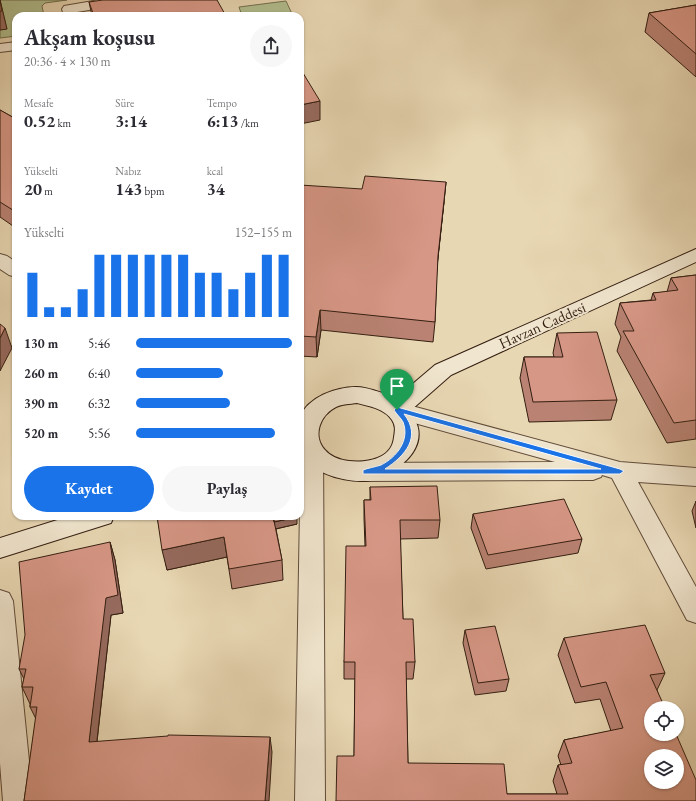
<!DOCTYPE html>
<html lang="tr">
<meta charset="utf-8">
<style>
body{margin:0;font-family:"EB Garamond",serif;background:#f7f7f7;color:#2b2b33;height:100vh;display:flex;flex-direction:column;font-size:15px;white-space:nowrap}
*{box-sizing:border-box;margin:0}
p{font-size:13px;color:#7c7c81}
.icon{flex:none;width:22px;height:22px;fill:none;stroke:currentColor;stroke-width:2;stroke-linecap:round;stroke-linejoin:round}
.map{position:relative;flex:1;overflow:hidden}
.sheet{position:absolute;left:12px;top:12px;width:292px;height:508px;display:flex;flex-direction:column;background:#fff;border-radius:12px;box-shadow:0 1px 3px #0004}
.sheet>*{flex:none}
.buttons{position:absolute;left:644px;top:701px;display:grid;gap:8px}
.buttons a{display:grid;place-items:center;width:40px;height:40px;border-radius:50%;background:#fff;box-shadow:0 1px 3px #0004;font-size:20px}
.pin{position:absolute;display:grid;place-items:center;width:34px;height:34px;color:#fff;margin:-41px -17px;border-radius:50% 50% 50% 0;rotate:-45deg;box-shadow:0 0 4px #0007}
.pin .icon{rotate:45deg}
.round{display:grid;place-items:center;flex:none;width:42px;height:42px;border-radius:21px;background:#f7f7f7}
.overview{display:flex;align-items:center;justify-content:space-between;height:68px;padding:0 12px}
h1{font-size:22px;font-weight:700;line-height:30px}
.stats{display:grid;grid-template-columns:repeat(3,1fr);gap:6px;height:68px;padding:4px 12px}
.stats div{display:grid;align-content:center}
.stats b{font-size:17px;font-weight:700}
.stats small{font-size:11px;font-weight:400}
.stats p{font-size:11px}
.chart{height:112px;padding:8px 12px}
.chart p{display:flex;justify-content:space-between}
.chart svg{width:100%;height:72px;margin-top:4px;stroke:#1a73e8;stroke-width:6}
.action{display:flex;gap:8px;margin-top:auto;padding:8px 12px}
.action a{flex:1;height:46px;border-radius:24px;background:#1a73e8;color:#fff;font-size:16px;font-weight:700;line-height:46px;text-align:center}
.action a+a{background:#f7f7f7;color:#2b2b33}
ul{padding:0 12px;list-style:none;font-size:13px}
li{display:grid;grid-template-columns:64px 48px 1fr;align-items:center;height:30px}
li i{height:10px;border-radius:5px;background:#1a73e8}
.map>svg:first-child{display:block}
.green{fill:#b2bf8f;stroke:#736e50}
.lines{fill:none;stroke-linecap:round;stroke-linejoin:round}
.street-casing{stroke:#614c3a;stroke-width:2}
.secondary-casing{stroke:#341e11;stroke-width:2}
.street{fill:#f0e5ce;fill-rule:evenodd}
.secondary{fill:#f0e5ce;fill-rule:evenodd}
.wall{fill:#b98273;stroke:#341e11}
.shaded-wall{fill:#966a5e;stroke:#341e11}
.building{fill:#d79786;stroke:#341e11;fill-rule:evenodd}
.route{fill:#1a73e8;stroke:#fff;fill-rule:evenodd}
.labels{text-anchor:middle;dominant-baseline:central;stroke-width:4;stroke-linejoin:round;paint-order:stroke}
.street-label{font-size:15px;fill:#341e11;stroke:#f0e5ce}
</style>
<div class="map">
<svg width="696" height="801" viewBox="0 0 696 801">
<rect width="100%" height="100%" fill="#e8d7b3"/>
<filter id="stains"><feTurbulence type="fractalNoise" baseFrequency=".005" numOctaves="4"/><feColorMatrix values="0 0 0 0 .2 0 0 0 0 .09 0 0 0 0 .02 0 0 0 .5 -.17"/></filter>
<radialGradient id="worn" r=".72"><stop offset=".6" stop-color="#630" stop-opacity="0"/><stop offset="1" stop-color="#630" stop-opacity=".3"/></radialGradient>
<path class="green" d="M0,0H67L45,3L42,6L44,16H16V36L0,38V30L7,29Z
M286,1L293,16H242L239,7Z"/>
<g class="lines">
<g class="street-casing">
<path id="street" d="M99,0H132L130,3L125,4L77,12L78,16H64L62,9L64,6Z
M16,42V50L0,52V44Z
M0,254L7,256L16,262V277L9,275L0,269Z
M397,402L620,462L696,468V486L638,482L696,587V623L687,620L612,478L602,475L601,477L593,480L365,481L357,478L353,472L357,466L365,463L555,462L389,416L386,410L389,404Z
M312,441L320,444L323,450L325,801H295L301,450L304,444Z
M0,590L9,593L13,601L33,801H3L0,763Z"/>
</g>
<g class="secondary-casing">
<path id="secondary" d="M696,249V262L451,375L410,411C412,416 417,422 418,428C424,456 387,480 363,481C342,482 300,470 300,445C300,437 298,425 300,417C308,397 336,387 356,387C368,387 381,393 392,396L395,399L435,365ZM357,403C369,406 385,409 392,420C396,426 395,431 394,437C392,459 367,463 349,461C340,460 331,457 325,450C312,436 320,415 336,407C342,404 350,404 357,403Z
M70,516H114L111,523L0,558V538Z"/>
</g>
<use href="#street" class="street"/>
<use href="#secondary" class="secondary"/>
</g>
<path class="wall" d="M89,2L226,16H92Z
M696,5V77L645,32L649,13Z
M0,110L16,119V228L0,217Z
M300,185L444,202L437,265L435,322L433,342L321,330L317,357L300,356Z
M696,275V439L667,443L617,351L621,337L615,324L620,303L651,300L653,293L667,292L671,278Z
M557,333L617,400L611,420L529,422L520,378L524,357H554L553,353Z
M370,487L440,520L438,538L400,539L403,619L415,662L413,679H406L408,763L507,794H557L553,781L558,765H561L558,756L564,740L611,731L600,699L575,703L558,655L564,638L665,673L657,690L696,801H336L354,756L355,679H344V662L365,546L364,518V500H370Z
M696,501V528L692,511Z
M473,514L582,539L578,553L486,569L471,528Z
M157,516L297,524L276,529L282,560L283,580L232,589L227,557L167,570Z
M110,542L115,560L123,613L111,615L97,742L272,752L24,801L36,719L30,707V704L22,687L24,679L19,669Z
M465,630L509,679L506,691L475,695L463,643Z"/>
<path class="shaded-wall" d="M0,0L7,29L0,30Z
M320,101V120L300,124V105Z
M446,182L444,202L436,277L438,256Z
M320,310L321,330L317,357L316,337Z
M5,328L12,348L0,371V338Z
M297,517V524L275,529L274,522Z
M224,537L227,557L167,570L162,550Z
M110,542L115,560L123,613L111,615L95,758L89,742Z
M270,737L272,752L269,801H265Z"/>
<path class="building" d="M0,0L2,11H0Z
M103,0H217L226,16H94L89,2Z
M696,5V54L649,13Z
M300,68L320,101L300,105Z
M0,110L16,119V212L0,202Z
M365,176L446,182L438,256L435,322L320,310L316,337L300,336V185L362,189Z
M696,275V420L674,423L623,331H634L620,303L656,300L653,293L678,290L671,278Z
M0,324L5,328L0,338Z
M597,332L617,400L533,402L524,357H563L557,333Z
M437,486L440,520H400L403,619H413L415,662H406L408,763L504,764L507,794H568L558,765L572,763L564,740L623,728L606,682L581,687L564,638L645,625L665,673L650,675L665,708H651V734H676L696,780V801H336L337,756H354L355,662H344L346,546H366L364,500H371L370,487ZM651,756H677V782H651Z
M564,499L582,539L488,555L473,514Z
M157,516H273L282,560L229,569L224,537L162,550Z
M273,516H297V517L274,522Z
M110,542L118,595L106,598L89,742L168,736V735L270,737L265,801H24L37,707H30L33,687H22L26,669H19L25,635L19,562Z
M495,626L509,679L478,683L465,630Z"/>
<path class="route" d="M397,407L620,469L624,471L620,474H363V470C368,468 375,467 381,465C397,457 410,440 403,422C401,418 396,414 394,410ZM404,414L601,469H385C405,456 422,437 404,414Z"/>
<g class="labels">
<g class="street-label">
<text transform="translate(542 325) rotate(-24)">Havzan Caddesi</text>
</g>
</g>
<rect width="100%" height="100%" filter="url(#stains)"/>
<rect width="100%" height="100%" fill="url(#worn)"/>
</svg>
<div class="buttons">
<a><svg class="icon" aria-label="locate" viewBox="0 0 24 24"><circle cx="12" cy="12" r="6"/><path d="M12 2v4M12 18v4M2 12h4M18 12h4"/></svg></a>
<a><svg class="icon" aria-label="layers" viewBox="0 0 24 24"><path d="M12 4l9 5-9 5-9-5zM3 14l9 5 9-5"/></svg></a>
</div>
<div class="pin" style="left:397px;top:410px;background:#1e9e55"><svg class="icon" aria-label="arrive" viewBox="0 0 24 24"><path d="M6 21V4h12l-3 4 3 4H6"/></svg></div>
<section class="sheet">
<div class="overview"><div><h1>Akşam koşusu</h1><p>20:36 · 4 × 130 m</p></div><a class="round"><svg class="icon" aria-label="share" viewBox="0 0 24 24"><path d="M12 15V3M7 8l5-5 5 5M5 13v7h14v-7"/></svg></a></div>
<div class="stats">
<div><p>Mesafe</p><b>0.52<small> km</small></b></div>
<div><p>Süre</p><b>3:14</b></div>
<div><p>Tempo</p><b>6:13<small> /km</small></b></div>
</div>
<div class="stats">
<div><p>Yükselti</p><b>20<small> m</small></b></div>
<div><p>Nabız</p><b>143<small> bpm</small></b></div>
<div><p>kcal</p><b>34</b></div>
</div>
<div class="chart"><p><span>Yükselti</span>152–155 m</p>
<svg viewBox="0 0 160 44" preserveAspectRatio="none"><path d="M5 44V17M15 44V38M25 44V38M35 44V27M45 44V6M55 44V6M65 44V6M75 44V6M85 44V6M95 44V6M105 44V17M115 44V17M125 44V27M135 44V17M145 44V6M155 44V6"/></svg>
</div>
<ul>
<li><b>130 m</b>5:46<i style="width:100%"></i></li>
<li><b>260 m</b>6:40<i style="width:56%"></i></li>
<li><b>390 m</b>6:32<i style="width:60%"></i></li>
<li><b>520 m</b>5:56<i style="width:89%"></i></li>
</ul>
<div class="action"><a>Kaydet</a><a>Paylaş</a></div>
</section>
</div>
